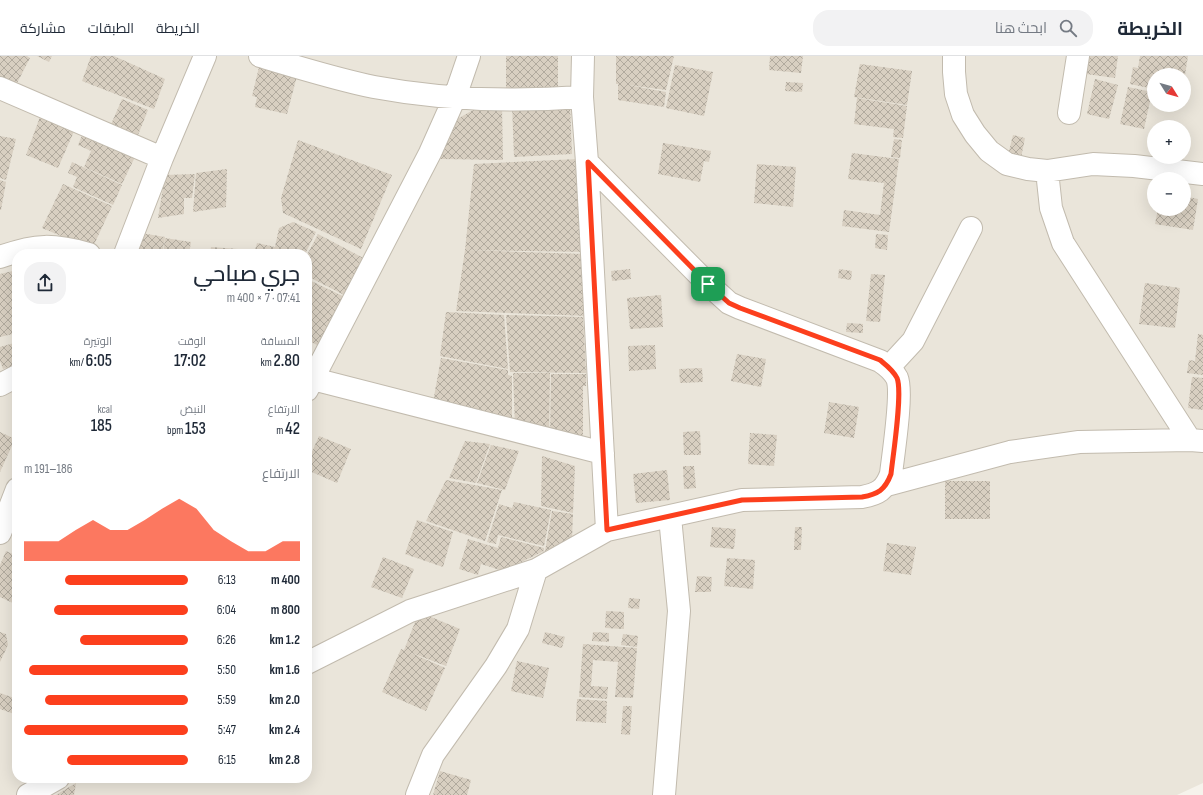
<!DOCTYPE html>
<html lang="ar">
<meta charset="utf-8">
<style>
body{margin:0;font-family:"Sofia Sans Condensed",Cairo,sans-serif;background:#f2f2f3;color:#1f2937;direction:rtl;height:100vh;display:flex;flex-direction:column;font-size:15px;white-space:nowrap}
*{box-sizing:border-box;margin:0}
p{font-size:13px;color:#747a83}
.icon{flex:none;width:22px;height:22px;fill:none;stroke:currentColor;stroke-width:2;stroke-linecap:round;stroke-linejoin:round}
.map{position:relative;flex:1;overflow:hidden;direction:ltr}
.side{position:absolute;left:12px;top:193px;width:300px;height:534px;display:flex;flex-direction:column;background:#fff;border-radius:16px;box-shadow:0 4px 16px #0002;direction:rtl}
.side>*{flex:none}
.needle{width:26px;rotate:127deg}
.controls{position:absolute;left:1147px;top:12px;display:grid;gap:8px}
.controls a{display:grid;place-items:center;width:44px;height:44px;border-radius:50%;background:#fff;box-shadow:0 4px 16px #0002;font-size:20px}
.pin{position:absolute;display:grid;place-items:center;width:34px;height:34px;color:#fff;margin:-17px;border-radius:8px;box-shadow:0 2px 6px #0006}
.round{display:grid;place-items:center;flex:none;width:42px;height:42px;border-radius:16px;background:#f2f2f3}
.head{display:flex;align-items:center;justify-content:space-between;height:68px;padding:0 12px}
h1{font-size:22px;font-weight:600;line-height:30px}
.metrics{display:grid;grid-template-columns:repeat(3,1fr);gap:6px;height:68px;padding:4px 12px}
.metrics div{display:grid;align-content:center}
.metrics b{font-size:17px;font-weight:600}
.metrics small{font-size:11px;font-weight:400}
.metrics p{font-size:11px}
.chart{height:112px;padding:8px 12px}
.chart p{display:flex;justify-content:space-between}
.chart svg{width:100%;height:72px;margin-top:4px;fill:#fc3f1d;opacity:.7}
ul{padding:0 12px;list-style:none;font-size:13px}
li{display:grid;grid-template-columns:64px 48px 1fr;align-items:center;height:30px}
li i{height:10px;border-radius:5px;background:#fc3f1d}
header{display:flex;align-items:center;gap:24px;box-sizing:border-box;height:56px;padding:0 20px;background:#fff;border-bottom:1px solid #e0e1e3}
header strong{font-size:19px}
nav{display:flex;gap:22px;margin-inline-start:auto;font-size:14px}
.search{width:280px;height:36px;background:#f2f2f3;display:flex;align-items:center;gap:10px;box-sizing:border-box;padding:0 14px;border-radius:16px;color:#747a83;font-size:15px}
.map>svg:first-child{display:block}
.residential{fill:#eae5da;fill-rule:evenodd}
.building{fill:url(#building-cross-hatch)}
.lines{fill:none;stroke-linecap:round;stroke-linejoin:round}
.minor-casing{stroke:#c2bbae;stroke-width:24}
.minor{stroke:#fff;stroke-width:22}
.route-casing{stroke:#fff;stroke-width:8}
.route{stroke:#fc3f1d;stroke-width:5}
</style>
<header>
<strong>الخريطة</strong>
<div class="search"><svg class="icon" aria-label="search" viewBox="0 0 24 24"><circle cx="10" cy="10" r="6"/><path d="M15 15l6 6"/></svg>ابحث هنا</div>
<nav><a>الخريطة</a><a>الطبقات</a><a>مشاركة</a></nav>
</header>
<div class="map">
<svg width="1203" height="739" viewBox="0 0 1203 739">
<defs>
<pattern id="building-cross-hatch" width="8" height="8" patternUnits="userSpaceOnUse"><rect width="8" height="8" fill="#d8cfc1"/><path d="M0 0l8 8M0 8l8-8" fill="none" stroke="#b1aa9e"/></pattern>
</defs>
<rect width="100%" height="100%" fill="#f6f3ec"/>
<path class="residential" d="M0,0H1203V727L1177,739H0ZM1154,19H1184V49H1154ZM1154,71H1184V101H1154ZM1154,123H1184V153H1154ZM17,198H307V722H17Z"/>
<path class="building" d="M0,0H27L30,2L15,31L0,23Z
M37,0H52L49,6Z
M91,0H114L165,23L154,53L82,25Z
M506,0H558V38H506Z
M616,0H674L666,34L628,29L666,36L664,51L618,44V28H616Z
M770,0H803L801,17L769,14Z
M1089,0H1118L1115,22L1086,18Z
M1140,0H1188L1185,19H1154V33L1130,28L1133,11L1138,12Z
M860,8L912,15L907,49L854,41Z
M675,9L713,16L704,60L666,52Z
M259,11L297,20L287,58L255,51L257,41L252,40Z
M1095,23L1118,29L1109,63L1087,58Z
M786,26L803,27L802,36L785,35Z
M1128,31L1152,36L1144,73L1120,68Z
M857,42L907,50L903,82L893,81L894,73L854,68Z
M122,43L148,54L136,84L109,73Z
M570,46L572,98L514,101L512,48Z
M502,50L503,104L439,103L457,63L475,53Z
M41,58L75,73L58,112L26,99Z
M83,77L135,101L122,128L84,111L91,95L78,89Z
M1013,79L1025,82L1021,102L1008,99Z
M0,80L16,83L6,124L0,122Z
M894,83L902,84L900,102L891,101Z
M298,84L392,119L361,193L283,157L281,142Z
M663,87L711,95L709,106L704,105L700,126L658,118Z
M852,97L899,103L889,176L842,170L844,154L880,159L884,127L848,123Z
M578,103L586,196L465,194L474,108Z
M72,106L122,129L113,149L73,131L77,121L68,117Z
M757,108L796,111L793,151L754,147Z
M227,113L226,151L193,156L196,117Z
M195,118L192,142H184V158L158,162L165,119Z
M0,124L6,126L1,154H0Z
M63,128L112,150L92,193L42,172Z
M1184,140L1198,143L1193,174L1155,168L1158,153H1184Z
M293,166L316,176L305,198H254L257,187L275,191L279,172Z
M141,177L165,181L162,198H137Z
M318,178L369,205L350,242L307,220V199Z
M876,178L888,179L887,194L875,192Z
M165,182L191,186L189,198H163Z
M211,191L252,194L251,198H210Z
M465,194L584,198L588,260L456,255Z
M630,213L631,223L612,225L611,215Z
M839,213L852,215L851,224L838,222Z
M17,214V277L0,281V218Z
M871,218L885,219L880,266L866,265Z
M307,223L349,243L321,291L307,284Z
M1145,227L1180,232L1175,272L1139,268Z
M661,239L663,271L630,273L627,242Z
M446,256L504,259L508,313L440,300Z
M506,259L583,261L586,317L510,316Z
M847,267L863,268V277L846,276Z
M1198,278L1203,279V319L1187,317L1189,304L1195,305Z
M14,287L17,296V309L3,313L0,305V291Z
M655,289L656,313L629,315L628,290Z
M737,298L766,303L761,331L731,325Z
M441,302L508,314V319L512,320V371L433,346Z
M702,312L703,326L680,327L679,313Z
M513,317H550L549,380L515,371Z
M551,318H586V330H583V389L550,382Z
M1192,321L1203,322V354L1188,352Z
M829,346L859,351L854,382L824,377Z
M700,375L701,399H684L683,376Z
M0,376L15,383L0,416Z
M750,377L777,379L774,410L748,408Z
M319,380L351,393L337,427L307,414V407Z
M465,385L490,388L476,427L449,422Z
M491,389L519,395L505,434L477,427Z
M542,400L575,410L573,457L541,450Z
M683,410H694L696,432L684,433Z
M667,414L670,444L636,447L633,418Z
M446,424L502,434L485,485L426,465Z
M945,425H990V463H945Z
M514,446L551,454L544,490L498,479L496,488L487,486L499,448L512,452Z
M552,455L573,458L572,483L545,495Z
M417,464L453,476L443,511L405,498Z
M712,471L736,473L734,493L710,491Z
M795,471H802L801,494H794Z
M501,481L544,492V495L503,515L481,508L478,519L459,513L468,483L498,492Z
M887,487L916,491L911,519L883,515Z
M6,495L17,500V549L0,541V509Z
M383,501L414,513L402,542L371,531Z
M727,502L755,504L753,533L724,530Z
M697,520L712,521L711,536H695Z
M629,542L640,543L639,553L628,552Z
M606,555L624,556V573L605,572Z
M419,556L460,573L446,610L409,596L445,612L426,655L382,636L401,593L404,594Z
M0,576L6,578L8,589L0,606Z
M545,576L565,581L562,592L542,587Z
M593,576L609,577V586L592,585Z
M623,578L638,580L637,591L621,589Z
M583,588L637,592L633,642L615,641L618,606L593,604L591,630L608,631L607,643L579,641Z
M17,605V615L13,614Z
M517,605L549,612L543,642L511,635Z
M0,637L17,643V659L0,653Z
M577,643L607,645L606,667L576,665Z
M623,650H632L630,679L621,678Z
M440,715L471,724L467,739H433Z
M76,727L74,739H56L59,737Z"/>
<g class="lines">
<g class="minor-casing">
<path id="minor" d="M260,0C297,11 335,23 374,31C443,44 513,46 582,41
M954,0V16L956,38L963,59L975,78L989,95L1007,108L1028,113L1047,115L1093,108L1134,110L1203,118
M0,32L162,102
M1069,57L1078,0
M587,106L708,228L729,247L740,252L880,305C886,309 893,314 897,322C903,336 893,400 891,418C885,434 878,438 862,441L742,444L607,474
M1047,115L1051,152L1063,187L1190,384
M125,198L162,102L205,0
M0,201C36,188 53,188 89,198
M889,311L913,285L971,172
M313,323L603,397
M0,329L17,320
M307,334L430,97L455,41L469,0
M887,429L1010,396L1079,386L1190,384L1203,385
M0,477L17,433
M307,607L410,555L536,514L607,474L587,106L582,41L583,0
M28,739L58,722
M417,739L433,699L496,610L518,573L536,514
M664,739L679,555L670,461"/>
</g>
<use href="#minor" class="minor"/>
</g>
<g class="lines">
<g class="route-casing">
<path id="route" d="M588,106L708,228L729,247L740,252L880,304C886,309 893,314 897,322C903,336 893,399 891,418C885,434 878,438 862,441L742,444L607,474Z"/>
</g>
<use href="#route" class="route"/>
</g>
</svg>
<div class="controls">
<a><svg class="needle" viewBox="-14 -14 28 28"><path d="M0-13l5 13h-10z" fill="#e53935"/><path d="M0 13l5-13h-10z" fill="#747a83"/></svg></a>
<a>+</a>
<a>−</a>
</div>
<div class="pin" style="left:708px;top:228px;background:#1e9e55"><svg class="icon" aria-label="arrive" viewBox="0 0 24 24"><path d="M6 21V4h12l-3 4 3 4H6"/></svg></div>
<section class="side">
<div class="head"><div><h1>جري صباحي</h1><p>07:41 · 7 × 400 m</p></div><a class="round"><svg class="icon" aria-label="share" viewBox="0 0 24 24"><path d="M12 15V3M7 8l5-5 5 5M5 13v7h14v-7"/></svg></a></div>
<div class="metrics">
<div><p>المسافة</p><b>2.80<small> km</small></b></div>
<div><p>الوقت</p><b>17:02</b></div>
<div><p>الوتيرة</p><b>6:05<small> /km</small></b></div>
</div>
<div class="metrics">
<div><p>الارتفاع</p><b>42<small> m</small></b></div>
<div><p>النبض</p><b>153<small> bpm</small></b></div>
<div><p>kcal</p><b>185</b></div>
</div>
<div class="chart"><p><span>الارتفاع</span>186–191 m</p>
<svg viewBox="0 0 160 44" preserveAspectRatio="none"><path d="M0 44V32L10 32L20 32L30 25L40 19L50 25L60 25L70 19L80 12L90 6L100 12L110 25L120 32L130 38L140 38L150 32L160 32V44z"/></svg>
</div>
<ul>
<li><b>400 m</b>6:13<i style="width:75%"></i></li>
<li><b>800 m</b>6:04<i style="width:82%"></i></li>
<li><b>1.2 km</b>6:26<i style="width:66%"></i></li>
<li><b>1.6 km</b>5:50<i style="width:97%"></i></li>
<li><b>2.0 km</b>5:59<i style="width:87%"></i></li>
<li><b>2.4 km</b>5:47<i style="width:100%"></i></li>
<li><b>2.8 km</b>6:15<i style="width:74%"></i></li>
</ul>
</section>
</div>
